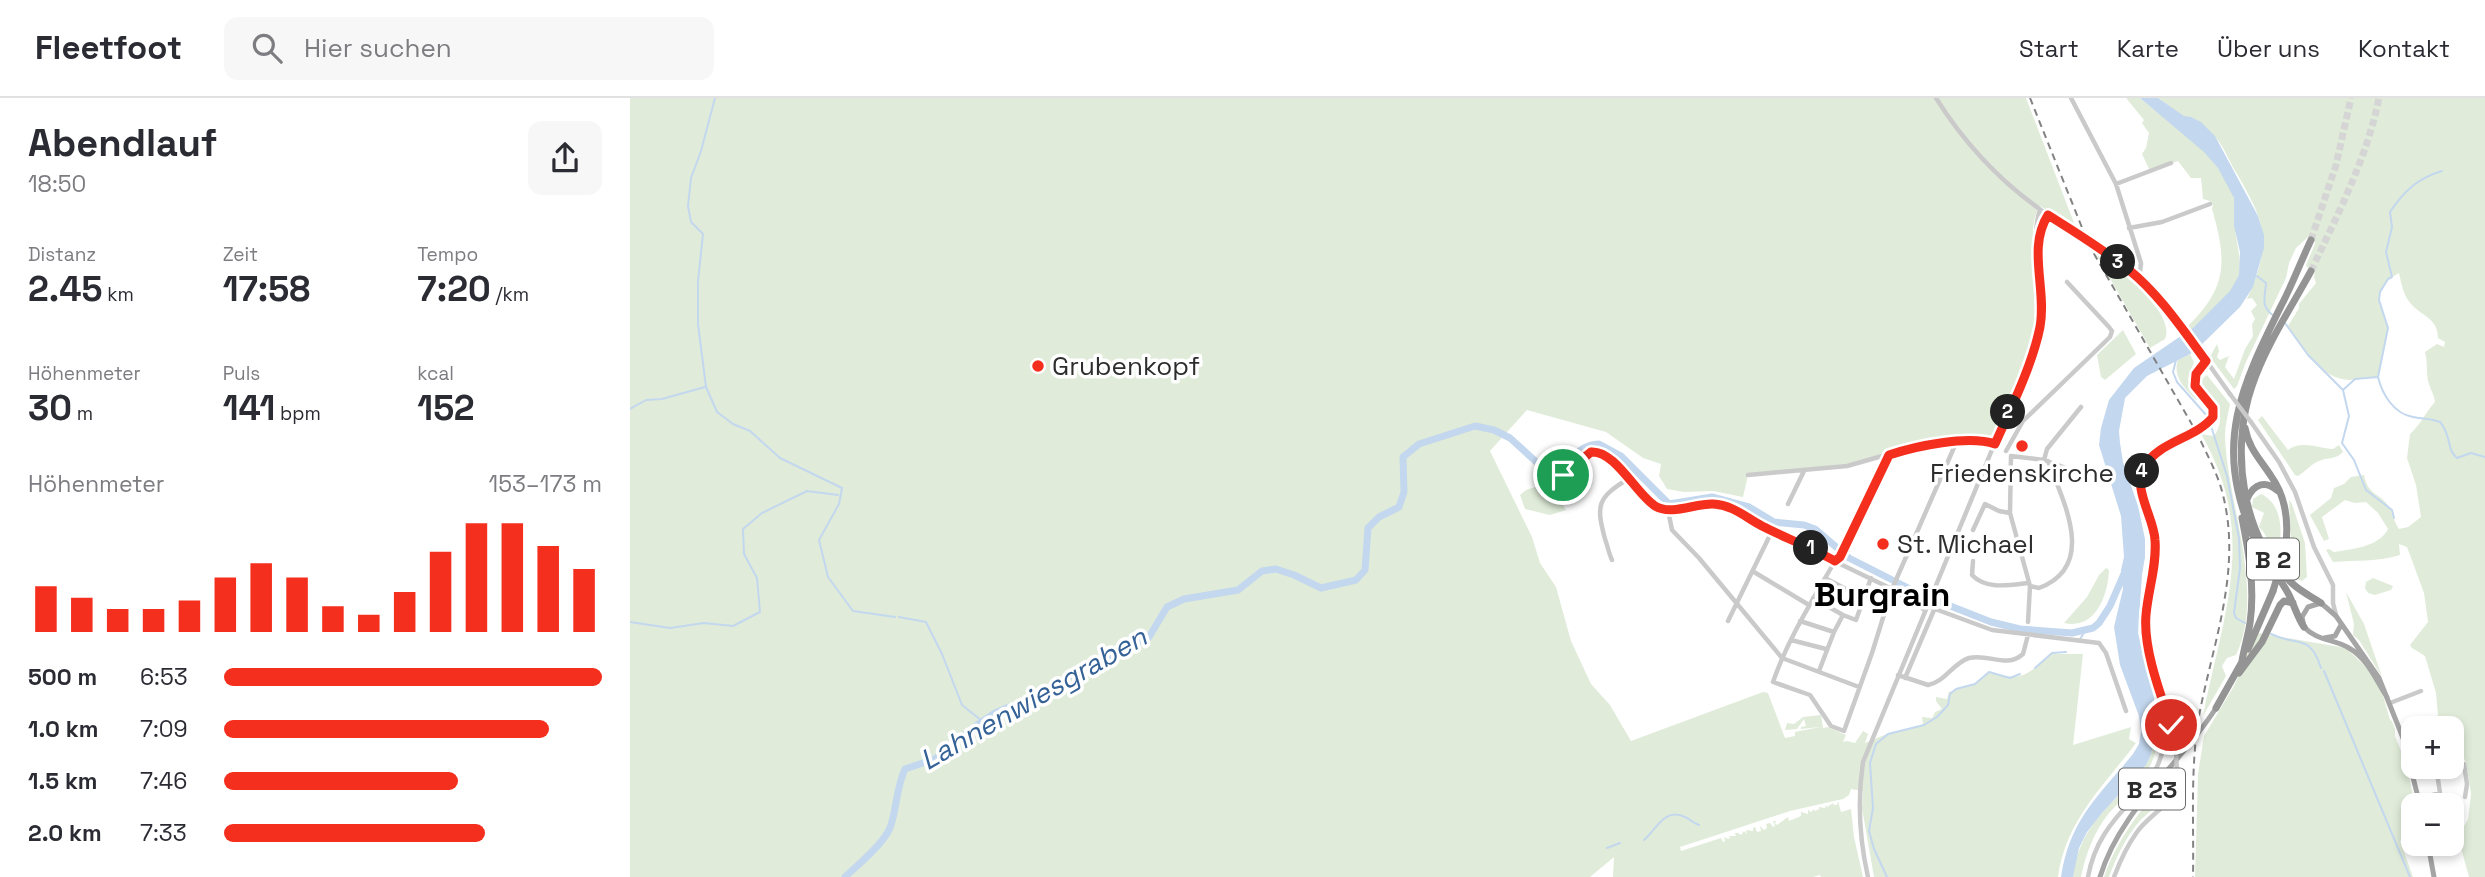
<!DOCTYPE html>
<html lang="de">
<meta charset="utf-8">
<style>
body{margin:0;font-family:"Space Grotesk",sans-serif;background:#f7f7f7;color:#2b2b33;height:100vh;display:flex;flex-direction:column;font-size:26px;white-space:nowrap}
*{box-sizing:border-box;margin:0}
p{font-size:23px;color:#7c7c81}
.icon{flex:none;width:38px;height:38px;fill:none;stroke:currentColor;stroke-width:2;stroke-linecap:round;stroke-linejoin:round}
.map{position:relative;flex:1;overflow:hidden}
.side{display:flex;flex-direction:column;background:#fff;width:630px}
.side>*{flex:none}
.controls{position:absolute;left:1771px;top:618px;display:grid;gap:14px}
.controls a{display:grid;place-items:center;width:63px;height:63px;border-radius:14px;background:#fff;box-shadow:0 4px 10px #0003;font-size:35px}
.pin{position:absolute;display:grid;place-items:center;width:60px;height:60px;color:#fff;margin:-30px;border:4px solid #fff;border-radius:50%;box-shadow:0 2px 7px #0007}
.km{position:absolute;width:35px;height:35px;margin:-18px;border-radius:50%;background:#222;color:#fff;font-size:19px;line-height:35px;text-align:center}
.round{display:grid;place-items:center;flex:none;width:74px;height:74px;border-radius:14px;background:#f7f7f7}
.summary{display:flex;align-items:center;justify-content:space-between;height:119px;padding:0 28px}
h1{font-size:38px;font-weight:700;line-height:52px}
.figures{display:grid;grid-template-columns:repeat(3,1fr);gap:10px;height:119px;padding:7px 28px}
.figures div{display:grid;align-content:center}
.figures b{font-size:35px;font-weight:700}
.figures small{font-size:19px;font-weight:400}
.figures p{font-size:19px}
.chart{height:196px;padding:14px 28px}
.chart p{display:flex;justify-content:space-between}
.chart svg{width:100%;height:126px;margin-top:7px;stroke:#f52f1e;stroke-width:6}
ul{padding:0 28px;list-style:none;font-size:23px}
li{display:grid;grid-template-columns:112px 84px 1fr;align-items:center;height:52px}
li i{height:18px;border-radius:9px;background:#f52f1e}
header{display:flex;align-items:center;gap:42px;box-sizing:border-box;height:98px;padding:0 35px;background:#fff;border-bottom:2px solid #e1e1e2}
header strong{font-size:33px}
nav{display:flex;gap:38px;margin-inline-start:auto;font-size:24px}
.search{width:490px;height:63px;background:#f7f7f7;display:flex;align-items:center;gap:18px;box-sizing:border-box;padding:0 24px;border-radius:14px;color:#7c7c81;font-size:26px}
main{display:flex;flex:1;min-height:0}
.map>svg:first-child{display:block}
.green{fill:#e0ecd9}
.water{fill:#c3d7ee}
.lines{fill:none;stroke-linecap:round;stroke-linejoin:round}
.stream{stroke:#c3d7ee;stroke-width:2}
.river{stroke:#c3d7ee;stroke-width:7}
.highway-tunnel{stroke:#d5d5d5;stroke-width:7;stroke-dasharray:7 3.5;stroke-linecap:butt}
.minor{stroke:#cacaca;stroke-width:4.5}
.major{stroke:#a5a5a5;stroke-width:5}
.highway{stroke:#949494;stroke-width:7}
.rail{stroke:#828282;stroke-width:2;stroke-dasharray:7 5;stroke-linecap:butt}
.minor-bridge{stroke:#cacaca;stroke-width:4.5}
.highway-bridge{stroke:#949494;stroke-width:7}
.route-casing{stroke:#fff;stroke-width:14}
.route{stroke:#f52f1e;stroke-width:9}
.poi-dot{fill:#f52f1e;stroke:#fff;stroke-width:2.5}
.labels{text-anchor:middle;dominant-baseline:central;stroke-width:7;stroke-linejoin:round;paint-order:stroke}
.shield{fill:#fff;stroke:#6c6c6c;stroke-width:2}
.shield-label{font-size:24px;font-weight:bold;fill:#2d2d2d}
.poi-label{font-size:26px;fill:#2d2d2d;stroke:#fff;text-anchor:start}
.water-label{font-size:28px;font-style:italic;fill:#346196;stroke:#fff}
.district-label{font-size:33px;font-weight:bold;fill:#000;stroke:#fff}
</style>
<header>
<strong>Fleetfoot</strong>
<div class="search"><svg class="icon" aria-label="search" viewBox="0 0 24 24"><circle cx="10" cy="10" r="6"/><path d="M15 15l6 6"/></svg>Hier suchen</div>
<nav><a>Start</a><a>Karte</a><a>Über uns</a><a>Kontakt</a></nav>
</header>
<main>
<section class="side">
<div class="summary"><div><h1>Abendlauf</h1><p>18:50</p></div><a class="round"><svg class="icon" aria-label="share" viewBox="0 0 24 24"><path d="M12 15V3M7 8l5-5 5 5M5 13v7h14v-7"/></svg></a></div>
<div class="figures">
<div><p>Distanz</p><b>2.45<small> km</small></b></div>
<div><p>Zeit</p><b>17:58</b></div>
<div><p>Tempo</p><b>7:20<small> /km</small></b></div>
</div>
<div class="figures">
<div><p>Höhenmeter</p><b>30<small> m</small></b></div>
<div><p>Puls</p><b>141<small> bpm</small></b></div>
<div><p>kcal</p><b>152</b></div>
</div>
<div class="chart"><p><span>Höhenmeter</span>153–173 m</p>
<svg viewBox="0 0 160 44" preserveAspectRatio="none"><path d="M5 44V28M15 44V32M25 44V36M35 44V36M45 44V33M55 44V25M65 44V20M75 44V25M85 44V35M95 44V38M105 44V30M115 44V16M125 44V6M135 44V6M145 44V14M155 44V22"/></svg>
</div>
<ul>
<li><b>500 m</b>6:53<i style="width:100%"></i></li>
<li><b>1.0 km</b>7:09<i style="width:86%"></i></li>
<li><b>1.5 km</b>7:46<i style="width:62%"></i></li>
<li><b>2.0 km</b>7:33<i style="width:69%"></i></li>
</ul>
</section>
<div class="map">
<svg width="1855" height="779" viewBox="0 0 1855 779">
<rect width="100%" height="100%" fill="#fff"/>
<path class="green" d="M0,0H1396L1446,130L1410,108C1393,135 1412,173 1410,204C1407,251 1382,293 1365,336L1361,340L1320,342L1286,347L1217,366L1118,377L1113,399L1083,393L1054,394L1037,391L1029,378L1031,366L1013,360L976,334L897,312L860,353L902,439L910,465L926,489L941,543L961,586L980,607L1001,643L1133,594L1138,595L1155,640L1165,638V634L1190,629L1171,631V629L1176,628L1174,621L1167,631L1155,632L1157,625L1164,626L1173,619L1191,617L1193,630L1198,629L1216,637L1213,644L1217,643L1225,645L1233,633L1238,636L1235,645L1257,636L1293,627L1292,619L1302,620L1305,614L1312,611L1306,603V599L1317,601L1319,594L1345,586L1359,575C1395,584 1396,576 1422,556H1453L1443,647L1501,629L1499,641L1506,645C1473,689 1436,722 1428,779H1244L1232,710L1233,693L1221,691L1219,697L1213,701L1160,713L1050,749L1051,753L1091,740L1093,744L1095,743L1094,739L1098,741L1100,740L1099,738H1106L1105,735H1108L1111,737L1114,733L1117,736L1116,732L1123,733V730L1125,729L1127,734L1131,733L1130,728L1134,732L1137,730L1136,726L1140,725L1143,729L1145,728L1143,723H1146L1145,726L1147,727L1158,719L1159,723L1171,718V714L1178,716V712L1181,714L1184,711L1185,713L1189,711V709L1195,710L1196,707L1197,709L1203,705L1204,707H1207L1208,703L1211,714L1221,711L1224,739L1233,779H1191L1190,777L1183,779H983L984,759L960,779H0Z
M1496,0H1510C1542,28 1588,54 1603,97C1606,107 1603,118 1605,129C1606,145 1612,160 1609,177C1604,196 1574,222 1559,233L1557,229C1598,189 1597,163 1582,111L1583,107L1580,103L1573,101L1571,80H1561L1548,63L1520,73L1512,56L1516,50L1519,35L1512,25L1514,22Z
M1528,0H1855V779H1839L1828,739L1838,721L1841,696L1836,664L1822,641V630H1809L1806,595L1795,558L1782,550L1780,547L1798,524L1794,495L1777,449L1769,446L1770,457C1748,464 1726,462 1703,464L1696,452L1699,451L1704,454C1722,451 1749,449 1758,431L1748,415L1736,404L1725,405L1715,402L1692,419L1699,441L1694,443L1680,417L1701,400L1704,390L1714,386L1721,379L1734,377C1738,398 1751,395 1759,409C1763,415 1763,422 1769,431L1778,429L1791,419L1786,387L1777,360L1780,336C1791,326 1795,315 1805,304C1804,296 1801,293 1799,286C1796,279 1798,264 1795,254L1807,246L1814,249L1815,244L1808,240C1808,218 1788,218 1778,202C1773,195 1771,184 1769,175L1757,182L1750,194L1749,202L1758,230L1748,279C1739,279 1729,282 1720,282C1689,281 1674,250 1658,228L1669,210V206L1686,185L1684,179L1685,173L1678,171L1676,167L1685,146L1684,140L1678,139L1666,150L1659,165L1656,180L1616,264L1607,288L1604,291L1580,259L1587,246L1589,253L1587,259L1590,262L1599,258L1595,269L1604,281L1615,251L1623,238L1622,226L1625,221L1621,213L1627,207L1622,200L1617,201C1643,143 1636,125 1604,71C1598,61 1594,48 1585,39C1576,29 1566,22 1555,19C1546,15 1536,5 1528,0Z
M1463,151C1482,168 1547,213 1535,241L1520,250Z
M1493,232L1506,256L1475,282L1471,279L1467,257Z
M1560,256L1564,264L1558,281L1569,300L1566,302C1555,291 1542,278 1548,262Z
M1577,277L1600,306C1598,317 1595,328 1595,338C1597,405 1636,494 1606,557L1597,560L1592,568L1596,578L1573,618C1593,516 1629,436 1571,336L1584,338C1599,316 1582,305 1570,288L1573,280Z
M1632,318L1658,352C1672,342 1687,350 1703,351L1709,347L1713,354C1705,362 1699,359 1689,363C1681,366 1675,374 1668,378L1665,377L1628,322Z
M923,387L932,389L930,402L936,412L920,417L895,411L890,397L896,392L905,389L910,392Z
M1631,396C1653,406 1654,437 1646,458C1640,449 1637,436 1629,429L1634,415L1622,409L1623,401Z
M1659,402L1662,406L1675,445L1677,479L1672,483L1661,478L1657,468L1661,446Z
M1476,470L1479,472C1478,497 1466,532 1434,525L1457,499L1469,477Z
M1743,480L1763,488L1761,492L1745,497L1738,495L1735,490L1736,484Z
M1716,494L1734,526L1752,579L1729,542L1723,537L1724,526Z
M1622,534L1716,550L1736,569L1752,594L1760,622L1762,623L1765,631V638L1775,663L1772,660L1774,666L1776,665L1785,707H1783V736L1770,743L1783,779H1565L1568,676L1574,638L1604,588L1614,565Z
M1523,649L1526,650C1521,679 1498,694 1479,715C1464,734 1456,755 1451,779H1443C1446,747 1462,724 1484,702C1500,686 1518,672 1523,649Z
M1544,676C1543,703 1525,706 1509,724C1495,740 1486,760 1479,779H1474C1488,739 1514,706 1544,676Z"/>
<path class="water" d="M1510,0H1528L1554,18L1561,19L1571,24L1585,38L1628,118L1634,137V150L1623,189L1610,209L1564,254L1517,278L1495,300L1489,333L1490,345L1493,364L1508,408L1515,441V459L1512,477L1508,535L1524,598L1525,634L1521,657L1516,667L1472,715L1457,734L1449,750L1443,779H1431C1440,721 1468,699 1503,656L1509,646L1511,633L1509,618L1490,567L1484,529L1493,491L1491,472L1494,459L1491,418L1469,347L1471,330L1479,302L1504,270L1564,229L1600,193L1609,177L1610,154L1604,128V100L1588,70L1574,54Z"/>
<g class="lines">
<path class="stream" d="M85,0L71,53L61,80L58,108L61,124L73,136L68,183V226L76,289L87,314L103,326L120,333L150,360L212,390L209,406L189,442L198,479L223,513L265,519
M1627,178L1636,185C1635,200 1630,208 1644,218
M1655,225L1678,257L1713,292L1725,281L1748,279L1758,230L1749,202L1750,194L1758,181L1762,179L1756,154L1762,129L1760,114C1774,93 1788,80 1812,73
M1546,262L1543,274L1547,284L1577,318
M1748,279C1752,296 1764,316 1783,319C1792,321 1801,320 1810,324C1822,338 1816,351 1827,360L1841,355L1855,359
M1713,292L1719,318L1712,345L1724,362L1736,392L1762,412L1764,420
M0,311L16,302L32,301L75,289
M1581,328L1597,378L1609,440L1610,470L1604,515L1606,520L1615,525
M269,519L296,524L312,556L332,607L352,623
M0,524L40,530L74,525L103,528L130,514L127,480L114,456L113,431L132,415L177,393L208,397
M1641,536C1668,549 1680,535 1691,570
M1450,541L1455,533
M1405,570L1422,555L1436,554
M1694,573L1780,779
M1014,742C1026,732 1034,709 1055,719C1060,721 1063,725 1069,727
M977,750L990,745
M1257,779L1244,751L1239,733L1243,710L1240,665L1246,646L1258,636L1294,627L1307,619L1318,607L1320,596L1326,591L1345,586L1359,574L1380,580L1390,576"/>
<path class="river" d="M215,779C228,767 253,746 260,730C267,711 266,690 275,671L305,661L343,630L365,615L379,609L394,608L436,580L519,539L537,509L554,501L608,492L632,473L646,471L664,477L691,490L726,482L735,472L738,430L749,419L769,409L774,394L773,359L789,346L845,328L864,332L880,340L914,371C942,371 943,347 969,346L991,358L1039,406L1082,399L1119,409L1144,424L1174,427L1185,431L1219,460L1290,496L1361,524L1390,531L1442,535L1463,530L1469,525L1480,508L1497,469"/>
<path class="highway-tunnel" d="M1681,142L1706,67L1721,0
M1681,173C1707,118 1737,60 1749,0"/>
<path class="minor" d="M1306,0C1333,43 1370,83 1411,112C1440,133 1471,150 1499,172C1540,205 1569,254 1600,296
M1441,0L1486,86L1511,165L1510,174L1506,178
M1486,86L1541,65
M1499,130L1532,124L1580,106
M1408,142L1418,117
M1621,324L1649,364L1665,394L1684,449L1703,487V505L1706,517
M1376,353L1393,323L1480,239L1482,233L1479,229L1437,184
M1259,357L1210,459L1205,463C1182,503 1158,541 1143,584L1180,597L1201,628L1214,633L1242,555L1262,491L1326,345
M1381,358L1380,415L1400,488L1398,524
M1381,358L1414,362L1447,374L1465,376L1479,383
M1414,362L1417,351L1451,309
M1118,377L1217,368L1277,351L1308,345L1349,342L1365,347
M919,380L938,374L961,354L970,355L979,361L1028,410L1038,412L1083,406L1100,409L1142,433L1262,491L1295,512
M1158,406L1174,373
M1038,412L1042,432L1069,460L1152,560L1229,589
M1343,432L1355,406L1369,413L1380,415
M982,462C979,456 978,449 975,441C966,407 967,400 998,381
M1343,463L1342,477C1356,492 1380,487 1398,485
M1124,474L1179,507
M1195,480L1233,500
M1400,488L1409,490C1468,468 1433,403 1418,363
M1183,500L1213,517
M1297,508L1362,532L1469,545L1476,555L1496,613
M1098,523L1142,433
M1170,523L1204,534
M1161,542L1196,551
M1189,573L1204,534L1213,517L1226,522L1241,480
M1268,577L1298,587C1315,584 1323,565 1339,560C1359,555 1376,571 1393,556L1398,537
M1275,580L1304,512
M1760,605L1791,593
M1773,640L1783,638
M1546,651C1538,614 1511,552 1516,516C1519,491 1528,467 1525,441C1523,419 1502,390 1514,369C1529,343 1565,341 1583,319V310L1565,288V277L1576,263
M1834,666L1837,686L1835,699
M1788,701L1810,695L1806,668
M1238,779C1229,739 1227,704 1233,664L1404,250C1409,234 1413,217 1413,201C1412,171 1400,140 1410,112
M1458,779C1464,745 1481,724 1504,700C1514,689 1524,679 1529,664C1536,647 1535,628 1534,610
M1484,779C1490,763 1497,748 1507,734C1521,714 1550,704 1547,677"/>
<path class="major" d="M1694,540L1705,538L1711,527
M1757,599C1746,582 1737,560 1719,550C1704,541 1687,543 1674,529L1672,519L1678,509L1691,505L1706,518L1749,580L1773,640L1790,707
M1798,746L1804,779
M1470,779C1490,712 1549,668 1586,610"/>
<path class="highway" d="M1681,173C1661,210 1636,247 1622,288C1600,351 1611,441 1664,487C1672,494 1682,499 1691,505
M1615,330C1619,351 1630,361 1641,378C1657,400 1659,427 1655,453
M1617,401C1624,385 1636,382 1648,393
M1612,420C1619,455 1625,490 1620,525C1618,538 1614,550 1612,563
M1674,529C1667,519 1664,506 1658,495C1647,475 1631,458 1622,436C1583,344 1612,287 1652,206C1663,185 1671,163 1681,142
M1618,551L1643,493
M1609,575L1632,544L1650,507L1654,503L1663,505
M1586,610L1613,562"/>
<path class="rail" d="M1400,0L1459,147L1568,337C1577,357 1588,376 1593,397C1612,473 1583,544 1569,618C1560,671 1564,726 1563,779"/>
<path class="minor-bridge" d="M1600,296L1621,324
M1546,651L1547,677"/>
<path class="highway-bridge" d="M1643,493L1655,453"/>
</g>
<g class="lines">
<g class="route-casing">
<path id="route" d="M933,377L961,354C985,352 1006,396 1025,408C1041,418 1066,405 1083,406C1103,407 1115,419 1132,428C1156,440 1181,450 1205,463L1210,459L1259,357C1286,348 1338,337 1365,346C1381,310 1402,268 1410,229C1417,191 1397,150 1418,117C1445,134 1473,151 1499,172C1529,196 1553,232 1576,263L1566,276L1565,288L1583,310V319C1565,341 1529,343 1514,369C1502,390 1524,420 1525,442C1527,468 1518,492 1516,517C1513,550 1530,595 1541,627"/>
</g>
<use href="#route" class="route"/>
</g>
<g class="poi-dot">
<circle cx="408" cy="268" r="7"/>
<circle cx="1392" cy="348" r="7"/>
<circle cx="1253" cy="446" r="7"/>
</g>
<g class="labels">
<g class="shield">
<rect x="1617" y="440.5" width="52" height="41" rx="5"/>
<rect x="1489" y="670.5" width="66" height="41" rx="5"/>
</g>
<g class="shield-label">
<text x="1643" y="461">B 2</text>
<text x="1522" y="691">B 23</text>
</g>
<g class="poi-label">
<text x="422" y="268">Grubenkopf</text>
<text x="1392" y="375" text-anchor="middle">Friedenskirche</text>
<text x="1267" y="446">St. Michael</text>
</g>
<g class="water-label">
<text transform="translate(403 600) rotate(-30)">Lahnenwiesgraben</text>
</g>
<g class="district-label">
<text x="1252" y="497">Burgrain</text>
</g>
</g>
</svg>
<div class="controls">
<a>+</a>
<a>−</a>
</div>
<div class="pin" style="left:933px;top:377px;background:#1e9e55"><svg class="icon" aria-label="arrive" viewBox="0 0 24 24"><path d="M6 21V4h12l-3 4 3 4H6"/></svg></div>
<div class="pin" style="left:1541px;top:627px;background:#d93025"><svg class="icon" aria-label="check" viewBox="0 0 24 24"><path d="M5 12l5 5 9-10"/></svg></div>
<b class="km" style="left:1181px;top:450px">1</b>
<b class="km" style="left:1378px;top:314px">2</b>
<b class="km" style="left:1488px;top:164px">3</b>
<b class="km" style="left:1512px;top:373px">4</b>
</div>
</main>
